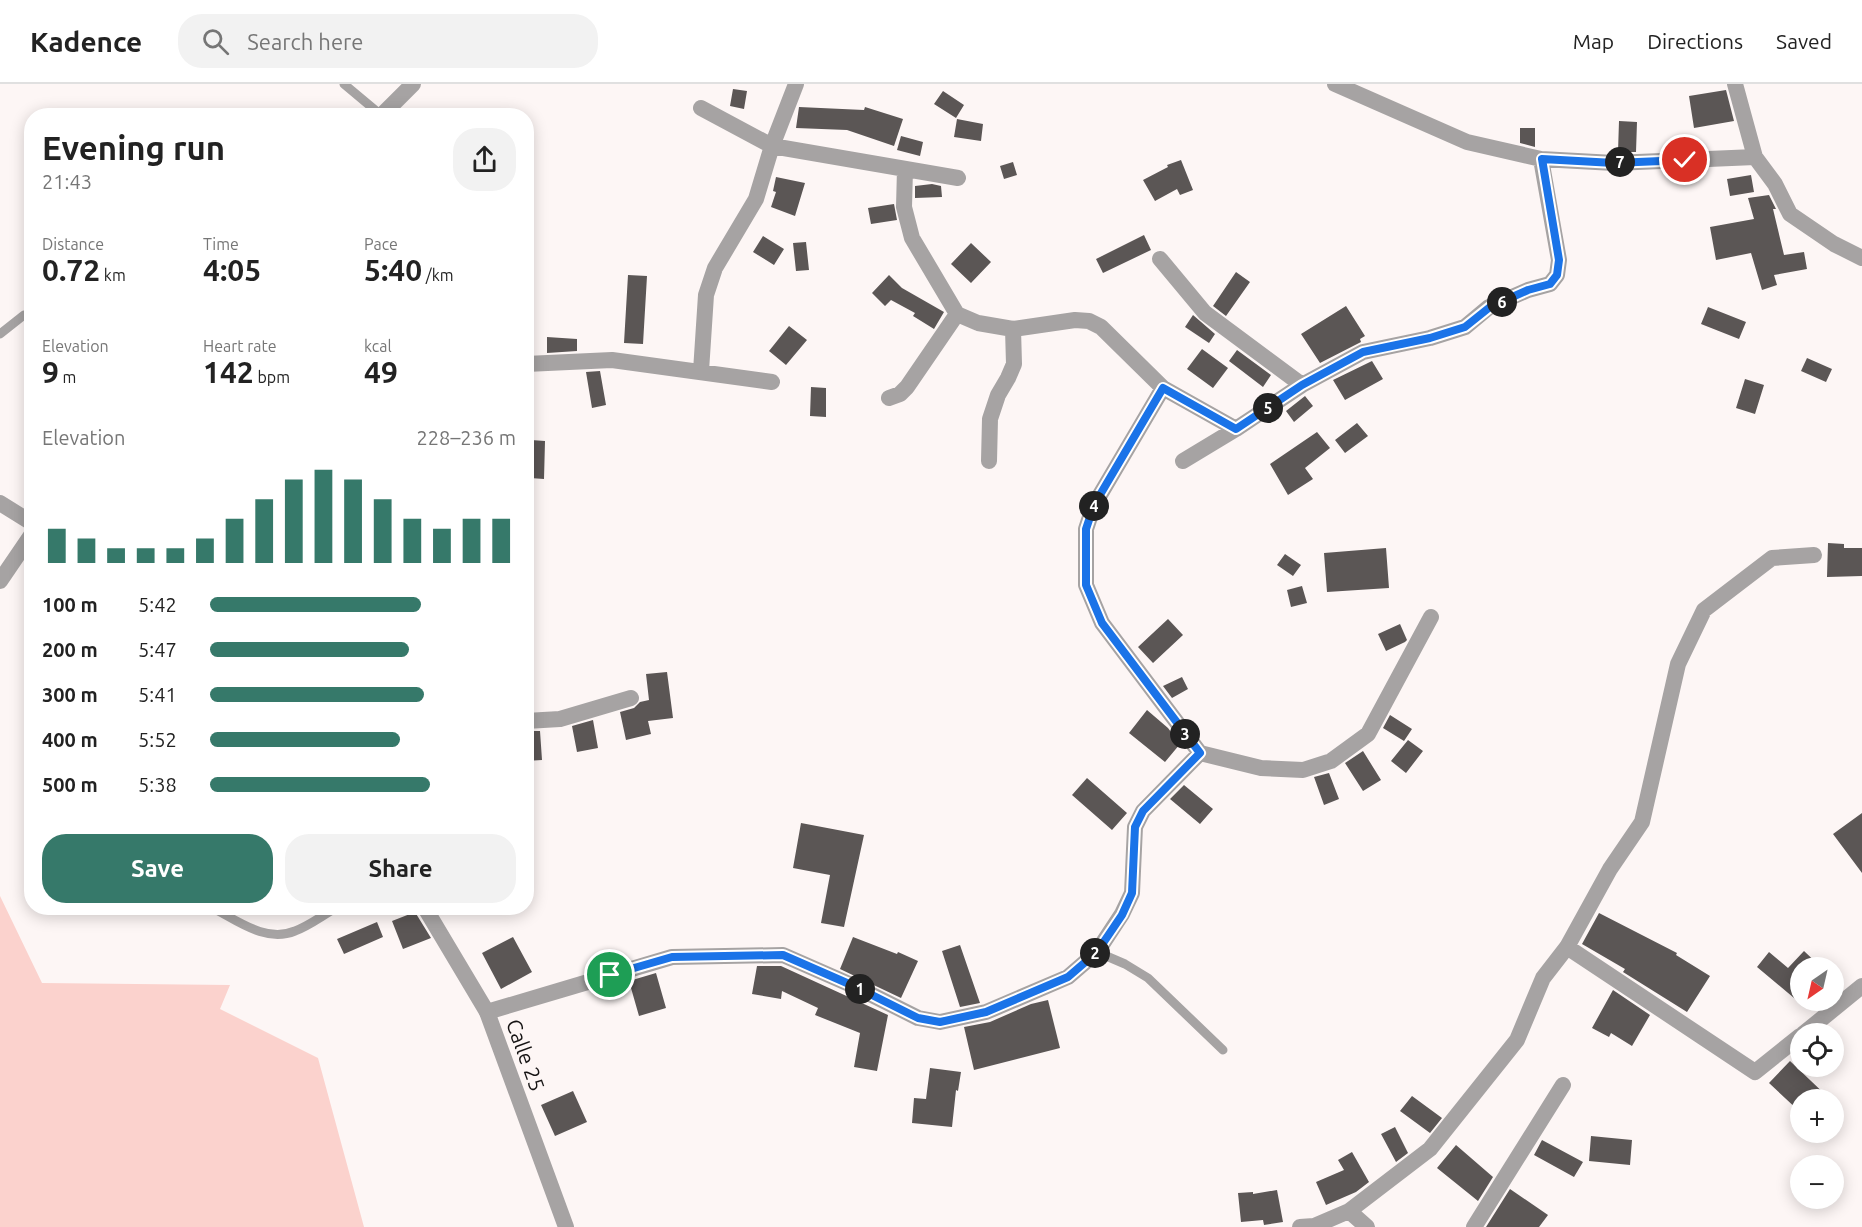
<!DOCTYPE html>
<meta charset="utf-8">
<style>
body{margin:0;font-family:Ubuntu,sans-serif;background:#f2f2f2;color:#222;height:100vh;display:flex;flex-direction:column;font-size:22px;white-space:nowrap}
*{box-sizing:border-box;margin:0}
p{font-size:20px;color:#767676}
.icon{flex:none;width:33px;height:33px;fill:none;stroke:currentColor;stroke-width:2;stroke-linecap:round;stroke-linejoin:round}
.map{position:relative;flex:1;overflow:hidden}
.sheet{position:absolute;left:24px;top:24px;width:510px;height:807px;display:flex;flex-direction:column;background:#fff;border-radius:24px;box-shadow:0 3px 15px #0003}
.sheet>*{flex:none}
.needle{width:39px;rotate:214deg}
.tools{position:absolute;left:1790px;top:873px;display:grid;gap:12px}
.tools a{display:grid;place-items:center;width:54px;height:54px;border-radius:50%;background:#fff;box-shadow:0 3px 15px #0003;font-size:30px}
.pin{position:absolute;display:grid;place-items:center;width:51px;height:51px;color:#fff;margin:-26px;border:3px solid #fff;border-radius:50%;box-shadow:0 2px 6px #0007}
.km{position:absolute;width:30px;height:30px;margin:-15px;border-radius:50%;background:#222;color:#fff;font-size:16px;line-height:30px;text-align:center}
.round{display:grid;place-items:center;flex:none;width:63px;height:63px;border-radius:24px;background:#f2f2f2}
.head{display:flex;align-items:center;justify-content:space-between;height:102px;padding:0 18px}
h1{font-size:33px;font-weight:700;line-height:45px}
.figures{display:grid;grid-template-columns:repeat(3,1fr);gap:9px;height:102px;padding:6px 18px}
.figures div{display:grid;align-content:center}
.figures b{font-size:30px;font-weight:700}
.figures small{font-size:16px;font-weight:400}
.figures p{font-size:16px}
.chart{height:168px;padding:12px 18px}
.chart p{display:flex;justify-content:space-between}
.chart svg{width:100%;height:108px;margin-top:6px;stroke:#36796a;stroke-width:6}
.cta{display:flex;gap:12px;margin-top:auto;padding:12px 18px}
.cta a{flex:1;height:69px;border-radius:24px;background:#36796a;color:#fff;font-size:24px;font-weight:700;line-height:69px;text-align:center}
.cta a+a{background:#f2f2f2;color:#222}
ul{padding:0 18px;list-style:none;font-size:20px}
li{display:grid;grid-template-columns:96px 72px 1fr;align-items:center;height:45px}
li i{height:15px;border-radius:8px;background:#36796a}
header{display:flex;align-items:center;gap:36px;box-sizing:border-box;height:84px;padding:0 30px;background:#fff;border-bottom:2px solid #e0e0e0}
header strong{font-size:28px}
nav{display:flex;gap:33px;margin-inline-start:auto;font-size:21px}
.search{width:420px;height:54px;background:#f2f2f2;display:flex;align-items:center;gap:15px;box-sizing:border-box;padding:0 21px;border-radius:24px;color:#767676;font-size:22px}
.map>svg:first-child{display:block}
.green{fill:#fbd2cd}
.building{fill:#5b5655}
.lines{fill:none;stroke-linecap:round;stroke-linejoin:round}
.service{stroke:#a6a3a3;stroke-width:9}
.minor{stroke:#a6a3a3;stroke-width:16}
.tertiary{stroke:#a6a3a3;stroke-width:16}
.route-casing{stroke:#fff;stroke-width:12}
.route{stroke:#1a73e8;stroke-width:8}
.labels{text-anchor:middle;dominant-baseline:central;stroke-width:6;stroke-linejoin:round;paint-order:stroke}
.street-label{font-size:21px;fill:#151313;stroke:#fdf6f5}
</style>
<header>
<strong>Kadence</strong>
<div class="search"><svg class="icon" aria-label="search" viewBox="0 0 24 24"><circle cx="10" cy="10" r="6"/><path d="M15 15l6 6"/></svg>Search here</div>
<nav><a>Map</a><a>Directions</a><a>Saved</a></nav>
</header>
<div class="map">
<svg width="1862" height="1143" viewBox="0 0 1862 1143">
<rect width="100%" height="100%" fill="#fdf6f5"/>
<path class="green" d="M0,812L42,899L230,901L220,925L318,974L364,1143H0Z"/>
<path class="building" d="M733,5L747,7L744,25L730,22Z
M1726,6L1734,37L1694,44L1689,12Z
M943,7L964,21L956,34L934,20Z
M799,23L864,26L865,23L903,35L894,62L847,46L796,44Z
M957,35L983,40L981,57L954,53Z
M1619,37L1637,38L1636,68H1618Z
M1520,44H1535V63L1520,59Z
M901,52L923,58L920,72L897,66Z
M1181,76L1193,106L1180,111L1177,105L1155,117L1143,96L1168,83L1167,81Z
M1013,78L1017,91L1004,95L1000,82Z
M1751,91L1754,108L1730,112L1727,95Z
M776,93L805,99L795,132L771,123L776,108L773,107Z
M932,100L941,102L942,113L915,114V102Z
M1769,111L1776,125H1773L1784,171L1804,168L1807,185L1774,191L1777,201L1762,206L1751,169L1716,176L1710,143L1754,135L1748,114Z
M894,120L897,136L871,140L868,124Z
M1144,151L1151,166L1103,189L1096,175Z
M763,152L784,165L774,181L753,168Z
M806,158L809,186L796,187L793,159Z
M971,159L991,178L971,199L951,180Z
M1236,188L1250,198L1226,232L1213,222Z
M628,191L647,192L643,260L624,259Z
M889,191L902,204L944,228L934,245L913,232L915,229L891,216L885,222L872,209Z
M1346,222L1365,252L1360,255L1361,258L1320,279L1301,250Z
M1708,223L1746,238L1739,255L1701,240Z
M1193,231L1215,250L1209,259L1185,243Z
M789,242L807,256L786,281L769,267Z
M547,253L577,255V267L547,269Z
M1202,265L1228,284L1213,304L1187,285Z
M1237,266L1271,291L1263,303L1229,277Z
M1807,274L1832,285L1826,298L1801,287Z
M1372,277L1383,295L1345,316L1333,296Z
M600,287L606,321L592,324L586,288Z
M1745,295L1764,301L1755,330L1736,324Z
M811,303L826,304V333L810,332Z
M1305,312L1313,322L1294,338L1286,327Z
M1357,339L1368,352L1345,369L1335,356Z
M1317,348L1330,364L1305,384L1313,395L1288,411L1270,380Z
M531,356L545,357L544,395L530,394Z
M1828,459L1844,460V464H1862V492L1827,493Z
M1386,464L1389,504L1327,508L1324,469Z
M1285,470L1301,481L1293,492L1277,481Z
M1302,502L1307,519L1291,523L1287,506Z
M1168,535L1183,551L1153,579L1138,563Z
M1400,540L1407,556L1405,558L1386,567L1378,550Z
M667,588L673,634L648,637L651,650L626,656L620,628L634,624L640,618L649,616L646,590Z
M1182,593L1188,605L1172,614L1163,602Z
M1147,626L1168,644L1180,660L1165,678L1129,649Z
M1390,631L1412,645L1404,657L1383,644Z
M593,636L598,664L577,668L572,642Z
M526,647H540L542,676L526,677Z
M1408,656L1423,667L1406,689L1391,677Z
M1363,667L1381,696L1363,707L1345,679Z
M1329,689L1339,715L1324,721L1314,693Z
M1087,694L1127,729L1112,746L1072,711Z
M1184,701L1213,725L1200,740L1170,715Z
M1862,729V789L1833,750Z
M801,739L864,751L844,843L821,839L830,791L793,784Z
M415,828L431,854L403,865L392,837Z
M1599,829L1677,869L1676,871L1710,892L1687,928L1623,888L1625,885L1582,860Z
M377,838L383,853L344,870L337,855Z
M513,853L532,888L501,905L482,869Z
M853,853L897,870L898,868L918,877L901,914L840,885Z
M960,861L980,919L960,923L942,867Z
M1804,867L1822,884H1800V919L1757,883L1769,868L1788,884Z
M757,882H781L888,931L877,987L854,983L860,949L815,931L818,924L782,907L781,915L752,910Z
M656,889L666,924L639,932L629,897Z
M1613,906L1650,931L1632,962L1611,949L1609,953L1592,944Z
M1048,916L1060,964L974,986L964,943L990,938L1031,920Z
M1790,977L1831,1016H1800V1028L1769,999Z
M930,984L961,988L958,1007L956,1006L952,1043L912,1039L914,1014L926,1015Z
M573,1007L587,1038L555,1052L541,1021Z
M1412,1012L1442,1034L1430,1049L1400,1027Z
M1395,1043L1408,1069L1396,1078L1381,1050Z
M1591,1052L1632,1056L1630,1081L1589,1077Z
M1542,1056L1583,1078L1574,1093L1534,1071Z
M1456,1061L1493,1093L1478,1117L1437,1084Z
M1352,1068L1369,1098L1356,1108L1326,1121L1316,1098L1344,1086L1338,1076Z
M1510,1105L1548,1131L1539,1143H1486Z
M1277,1106L1283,1138L1264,1141L1263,1136L1241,1138L1238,1109L1253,1108V1110Z"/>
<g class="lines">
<path class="service" d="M344,0L381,31
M0,250L24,231
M213,824C238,837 266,859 295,847C309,842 323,831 336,824
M1097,868L1125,880L1148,894L1223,966"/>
<path class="minor" d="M1335,0L1467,58L1541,75L1614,79L1755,73
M1735,0L1755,73L1775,100L1790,130L1834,160L1862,174
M701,24L772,62L958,94
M381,32L413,0
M905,85L904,123L912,154L957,230L978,239L1013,245L1075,236L1089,237L1101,243L1163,304L1236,345
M1160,175L1205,229L1302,301
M526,280L612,276L772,298
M701,287L706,211L715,184L756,115L772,62L796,0
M1163,304L1094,421L1086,445V501L1102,539L1200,669
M889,314L900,310L907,303L957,230
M989,377L990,335L998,311L1008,294L1014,280L1013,245
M1183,377L1236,345L1302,301L1363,268L1430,254L1465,243L1489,223L1528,206L1550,200L1557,191L1559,176L1541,75
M0,497L32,450
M526,637L560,635L631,614
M1567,863L1755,988L1800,952
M487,928L672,873L783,871L856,903L918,934L940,938L986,928L1068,893L1097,868L1122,830L1132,809L1135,743L1143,727L1200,669L1261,684L1303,686L1331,677L1368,650L1431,533
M1803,950L1862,902
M1349,1127L1367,1143
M1300,1143L1314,1142L1349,1127L1430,1065L1517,956L1543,894L1567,863L1610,785L1642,738L1678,580L1704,526L1772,474L1814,471
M1474,1143L1563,1001"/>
<path class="tertiary" d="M0,419L32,439
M425,824L487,928L566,1143"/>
</g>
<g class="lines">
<g class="route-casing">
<path id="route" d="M610,891L672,873L783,871L856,903L918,934L940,938L986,928L1068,893L1097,868L1122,831L1132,809L1135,743L1143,727L1200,669L1102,539L1086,501V445L1094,421L1163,304L1236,345L1302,301L1363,268L1430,254L1465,243L1490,223L1528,206L1550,200L1557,191L1559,176L1542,75L1614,79L1685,76"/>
</g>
<use href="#route" class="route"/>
</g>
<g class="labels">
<g class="street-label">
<text transform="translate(526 971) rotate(70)">Calle 25</text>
</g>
</g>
</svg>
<div class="tools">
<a><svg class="needle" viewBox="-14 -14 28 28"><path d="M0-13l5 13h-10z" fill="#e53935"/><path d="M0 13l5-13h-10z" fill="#767676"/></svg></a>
<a><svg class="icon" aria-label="locate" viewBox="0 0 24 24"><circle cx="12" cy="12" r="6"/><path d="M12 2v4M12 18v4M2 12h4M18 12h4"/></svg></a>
<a>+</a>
<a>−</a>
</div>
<div class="pin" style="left:610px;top:891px;background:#1e9e55"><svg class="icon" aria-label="arrive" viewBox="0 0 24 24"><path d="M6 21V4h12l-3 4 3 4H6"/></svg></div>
<div class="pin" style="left:1685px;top:76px;background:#d93025"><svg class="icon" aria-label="check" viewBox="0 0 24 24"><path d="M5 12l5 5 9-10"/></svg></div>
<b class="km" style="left:860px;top:905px">1</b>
<b class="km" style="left:1095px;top:869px">2</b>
<b class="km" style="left:1185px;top:650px">3</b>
<b class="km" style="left:1094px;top:422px">4</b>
<b class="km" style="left:1268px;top:324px">5</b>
<b class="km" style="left:1502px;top:218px">6</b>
<b class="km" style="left:1620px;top:78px">7</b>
<section class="sheet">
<div class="head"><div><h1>Evening run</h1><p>21:43</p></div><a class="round"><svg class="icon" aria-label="share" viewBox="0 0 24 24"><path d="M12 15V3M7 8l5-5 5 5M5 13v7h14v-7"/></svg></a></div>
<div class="figures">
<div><p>Distance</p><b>0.72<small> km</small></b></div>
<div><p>Time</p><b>4:05</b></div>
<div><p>Pace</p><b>5:40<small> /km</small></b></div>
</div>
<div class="figures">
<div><p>Elevation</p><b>9<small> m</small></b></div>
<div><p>Heart rate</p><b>142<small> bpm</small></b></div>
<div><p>kcal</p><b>49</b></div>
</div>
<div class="chart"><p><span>Elevation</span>228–236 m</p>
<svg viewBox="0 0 160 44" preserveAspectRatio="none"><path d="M5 44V30M15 44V34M25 44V38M35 44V38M45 44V38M55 44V34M65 44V26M75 44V18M85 44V10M95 44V6M105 44V10M115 44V18M125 44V26M135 44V30M145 44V26M155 44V26"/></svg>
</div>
<ul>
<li><b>100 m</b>5:42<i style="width:69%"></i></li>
<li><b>200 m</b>5:47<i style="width:65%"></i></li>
<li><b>300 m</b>5:41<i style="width:70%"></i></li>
<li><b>400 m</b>5:52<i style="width:62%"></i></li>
<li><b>500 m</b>5:38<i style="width:72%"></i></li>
</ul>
<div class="cta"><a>Save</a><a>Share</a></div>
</section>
</div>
